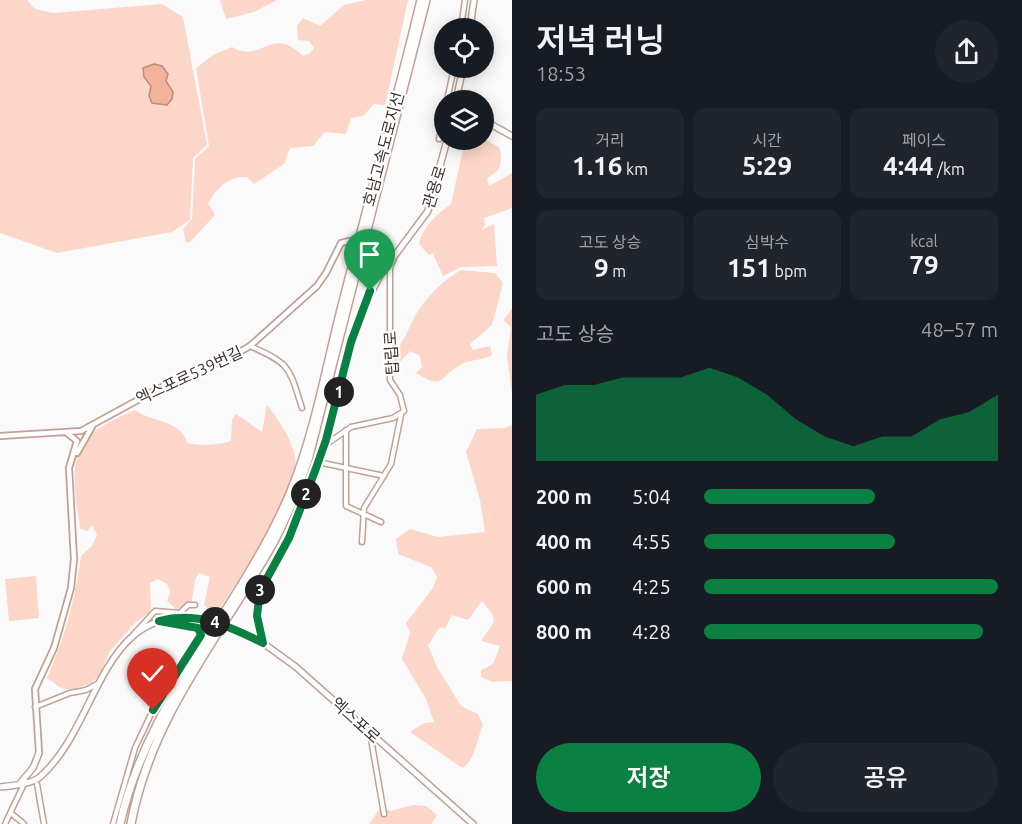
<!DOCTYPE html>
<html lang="ko">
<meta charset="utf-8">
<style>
body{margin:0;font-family:Ubuntu,"Noto Sans KR",sans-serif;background:#20242c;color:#f1f3f6;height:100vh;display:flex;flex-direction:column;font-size:22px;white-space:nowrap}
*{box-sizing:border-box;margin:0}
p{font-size:20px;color:#9ea1a6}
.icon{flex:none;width:33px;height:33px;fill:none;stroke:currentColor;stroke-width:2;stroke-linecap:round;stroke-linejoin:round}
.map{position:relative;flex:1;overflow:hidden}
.details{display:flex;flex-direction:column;background:#171b24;width:510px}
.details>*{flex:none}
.fabs{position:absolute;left:434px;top:18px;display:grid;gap:12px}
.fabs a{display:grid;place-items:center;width:60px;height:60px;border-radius:50%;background:#171b24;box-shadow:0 3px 15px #0003;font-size:30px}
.pin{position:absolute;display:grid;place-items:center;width:51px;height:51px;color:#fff;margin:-62px -26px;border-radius:50% 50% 50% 0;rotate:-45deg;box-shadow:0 0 6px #0007}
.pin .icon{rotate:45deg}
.km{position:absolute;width:30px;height:30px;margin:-15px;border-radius:50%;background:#222;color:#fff;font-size:16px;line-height:30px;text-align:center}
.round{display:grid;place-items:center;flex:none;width:63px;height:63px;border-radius:32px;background:#20242c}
.headline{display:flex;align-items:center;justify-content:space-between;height:102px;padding:0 24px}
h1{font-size:33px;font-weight:600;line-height:45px}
.figures{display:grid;grid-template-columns:repeat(3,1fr);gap:9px;height:102px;padding:6px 24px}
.figures div{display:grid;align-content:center;border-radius:12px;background:#20242c;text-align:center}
.figures b{font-size:26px;font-weight:600}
.figures small{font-size:16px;font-weight:400}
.figures p{font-size:16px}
.chart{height:168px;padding:12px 24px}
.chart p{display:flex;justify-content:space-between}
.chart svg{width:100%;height:108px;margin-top:6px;fill:#0b8043;opacity:.7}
.button{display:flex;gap:12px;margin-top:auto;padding:12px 24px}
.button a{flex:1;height:69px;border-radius:36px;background:#0b8043;color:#fff;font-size:24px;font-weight:600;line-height:69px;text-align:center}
.button a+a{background:#20242c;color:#f1f3f6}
ul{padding:0 24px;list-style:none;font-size:20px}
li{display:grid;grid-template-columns:96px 72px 1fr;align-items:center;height:45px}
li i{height:15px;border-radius:8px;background:#0b8043}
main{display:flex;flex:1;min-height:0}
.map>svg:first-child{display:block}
.green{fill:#fcd6c9}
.water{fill:#f3b29c;stroke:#bd8c7b;stroke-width:1.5}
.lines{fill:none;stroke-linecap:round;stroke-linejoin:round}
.minor-casing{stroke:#c1a196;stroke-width:7}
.tertiary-casing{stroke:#c1a196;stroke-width:8}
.secondary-casing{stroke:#c1a196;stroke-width:8}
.motorway-casing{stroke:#c1a196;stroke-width:10}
.minor{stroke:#fff;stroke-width:4}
.tertiary{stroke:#fff;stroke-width:4.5}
.secondary{stroke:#fff;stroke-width:5}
.motorway{stroke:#fff;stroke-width:7}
.tertiary-bridge-casing{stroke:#c1a196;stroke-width:8;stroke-linecap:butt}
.secondary-bridge-casing{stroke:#c1a196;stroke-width:8;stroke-linecap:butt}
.tertiary-bridge{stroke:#fff;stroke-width:4.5}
.secondary-bridge{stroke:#fff;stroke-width:5}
.route-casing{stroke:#fff;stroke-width:12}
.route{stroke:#0b8043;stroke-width:8}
.labels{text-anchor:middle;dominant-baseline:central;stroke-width:4.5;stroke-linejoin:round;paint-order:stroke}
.street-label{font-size:16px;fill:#3f322e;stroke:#fff}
</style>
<main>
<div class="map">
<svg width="512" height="824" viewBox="0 0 512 824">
<rect width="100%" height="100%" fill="#fafafa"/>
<path class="green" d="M0,0H27L35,9L53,13L162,4L183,17L207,145L193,158L190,220L172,232L57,253L0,233Z
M220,0H277L254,12L226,19Z
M366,0H408L385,105L374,104L363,116L351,118L346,134L325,132L313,146L290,148L284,164L254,184L247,177C227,176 218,188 208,203L215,215L190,242L186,243L183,229L192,219L195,159L209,146L196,68L213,55L232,47C262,65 270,24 303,56L310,53L314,48L309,41L298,40L297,26L303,18L320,26L344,5Z
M483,138L500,148C502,165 502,170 487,178L489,186L512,173V208L484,218L485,225L481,230L494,224L497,266L461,267L443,276L433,254L439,251L429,255L419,244C423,226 436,215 451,204L465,140Z
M461,270L495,273L503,283L492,325L470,344L473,350L490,346L492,355C482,361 469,359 460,365C437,379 445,390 416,373L422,367L420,356L410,351L399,363H394L392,355C403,344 407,332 414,318C425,298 442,281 461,270Z
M512,309V393L507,356L511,327L503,320Z
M267,405C279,420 291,438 295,457C301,490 234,586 215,616L204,605L210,577L199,573L195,580L191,605L179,612L167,601L170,592L167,584L158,579L150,583L151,607L149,613L136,622L110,651L99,676L91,683L72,690L61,688L47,678C65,638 75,599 81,556L92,546L97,535L92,525L88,531L80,529C80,520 77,511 76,501C70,443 83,433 135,410C153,423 182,420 187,443C198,446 220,445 231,441L232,420L236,414L262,432Z
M512,425V681L493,682L481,677V670L493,664L500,646L481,641L494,622L493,615L482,601L468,620L452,615L445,629L440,627L428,645L437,667L461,706L478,714L483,725C477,738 475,762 462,768L410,732L424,723L434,722L426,699L402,659L410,633L406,623L433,588L437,577L431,567L398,554L396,539L410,529L438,537L485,532L480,500L466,452L477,429L505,428Z
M36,576L39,618L9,621L5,579Z
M413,805L426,806L437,815L431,824H369L381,807L391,811Z"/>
<path class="water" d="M154,64L162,66L168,74L166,81L173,92L172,99L167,105L152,103L149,96L151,86L144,77L143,68Z"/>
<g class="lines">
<g class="minor-casing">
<path id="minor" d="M461,28L465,0
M447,100L454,68
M439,139L444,114
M250,346C291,364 289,367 302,408
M346,430V506L381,522
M324,446L351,427L393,418L404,411L400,395L390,380V268L392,263
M318,462L384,476
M362,542L364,508L391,464L401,415
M133,635L155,611L180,613L188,605H195
M35,707L70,693L86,690L97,684
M370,733L384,814
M37,784L44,824
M12,814L24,824
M5,824L24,784
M113,824L135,748L153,710L201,635L198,628L163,622"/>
</g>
<g class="tertiary-casing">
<path id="tertiary" d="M370,246L393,260
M0,436L81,431L169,383L229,358L250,346L317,286L326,273L341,243L349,241
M77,453L92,427
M39,753L35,689L54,648L71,588L74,559L69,468L77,441L67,433"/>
</g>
<g class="secondary-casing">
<path id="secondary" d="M470,28L474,0
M456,100L463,68
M483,120L512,136
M230,628L263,643L296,667L473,824
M263,643L257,616L260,591L289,538L315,471L361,312L381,274L428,211L447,140
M21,782L33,768L39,753
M0,787C11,786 32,784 40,777C102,722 98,600 208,619"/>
</g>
<g class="motorway-casing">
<path id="motorway" d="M120,824C148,698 243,607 291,491C316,430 327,362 344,298C369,199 397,100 421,0
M131,824C150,720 216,641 268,552C285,523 297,492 308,460L426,0"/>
</g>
<use href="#minor" class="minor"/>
<use href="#tertiary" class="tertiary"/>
<use href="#secondary" class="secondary"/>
<use href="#motorway" class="motorway"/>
<g class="tertiary-bridge-casing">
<path id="tertiary-bridge" d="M349,241L370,246"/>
</g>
<g class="secondary-bridge-casing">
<path id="secondary-bridge" d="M208,619L230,628"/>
</g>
<use href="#tertiary-bridge" class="tertiary-bridge"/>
<use href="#secondary-bridge" class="secondary-bridge"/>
</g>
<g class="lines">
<g class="route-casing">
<path id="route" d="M153,710L201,635L198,628L159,621C198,611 229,626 263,643L257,616L260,591L289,538L315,471L326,440L351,342L370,291"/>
</g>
<use href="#route" class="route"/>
</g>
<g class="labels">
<g class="street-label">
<text transform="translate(383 149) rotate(-75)">호남고속도로지선</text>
<text transform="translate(434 187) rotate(-73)">관용로</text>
<text transform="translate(391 353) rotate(-93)">탑립로</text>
<text transform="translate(189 375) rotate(-25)">엑스포로539번길</text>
<text transform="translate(356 720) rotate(42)">엑스포로</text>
</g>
</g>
</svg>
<div class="fabs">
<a><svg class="icon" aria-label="locate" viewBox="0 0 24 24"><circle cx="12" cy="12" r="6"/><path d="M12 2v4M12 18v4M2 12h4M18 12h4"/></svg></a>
<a><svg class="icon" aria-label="layers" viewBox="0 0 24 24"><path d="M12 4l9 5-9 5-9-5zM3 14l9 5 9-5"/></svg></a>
</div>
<div class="pin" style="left:370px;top:291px;background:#1e9e55"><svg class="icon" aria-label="arrive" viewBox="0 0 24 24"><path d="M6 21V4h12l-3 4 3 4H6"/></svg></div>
<div class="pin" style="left:153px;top:710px;background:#d93025"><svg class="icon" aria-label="check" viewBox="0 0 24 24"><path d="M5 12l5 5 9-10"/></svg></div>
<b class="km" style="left:339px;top:392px">1</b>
<b class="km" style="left:306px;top:494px">2</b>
<b class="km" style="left:260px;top:590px">3</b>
<b class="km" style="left:215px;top:622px">4</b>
</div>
<section class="details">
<div class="headline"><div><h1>저녁 러닝</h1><p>18:53</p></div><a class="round"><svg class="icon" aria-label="share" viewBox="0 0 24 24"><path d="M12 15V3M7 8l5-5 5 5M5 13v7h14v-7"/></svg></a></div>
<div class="figures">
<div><p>거리</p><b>1.16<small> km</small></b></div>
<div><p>시간</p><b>5:29</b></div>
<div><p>페이스</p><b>4:44<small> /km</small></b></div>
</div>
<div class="figures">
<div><p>고도 상승</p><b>9<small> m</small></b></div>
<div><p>심박수</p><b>151<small> bpm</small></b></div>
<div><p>kcal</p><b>79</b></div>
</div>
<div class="chart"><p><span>고도 상승</span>48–57 m</p>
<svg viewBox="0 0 160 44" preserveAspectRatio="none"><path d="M0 44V17L10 13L20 13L30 10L40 10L50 10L60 6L70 10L80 17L90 27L100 34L110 38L120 34L130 34L140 27L150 24L160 17V44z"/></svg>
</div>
<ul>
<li><b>200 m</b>5:04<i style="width:58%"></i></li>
<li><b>400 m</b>4:55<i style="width:65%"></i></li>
<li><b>600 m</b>4:25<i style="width:100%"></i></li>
<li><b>800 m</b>4:28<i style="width:95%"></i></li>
</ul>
<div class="button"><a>저장</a><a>공유</a></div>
</section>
</main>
